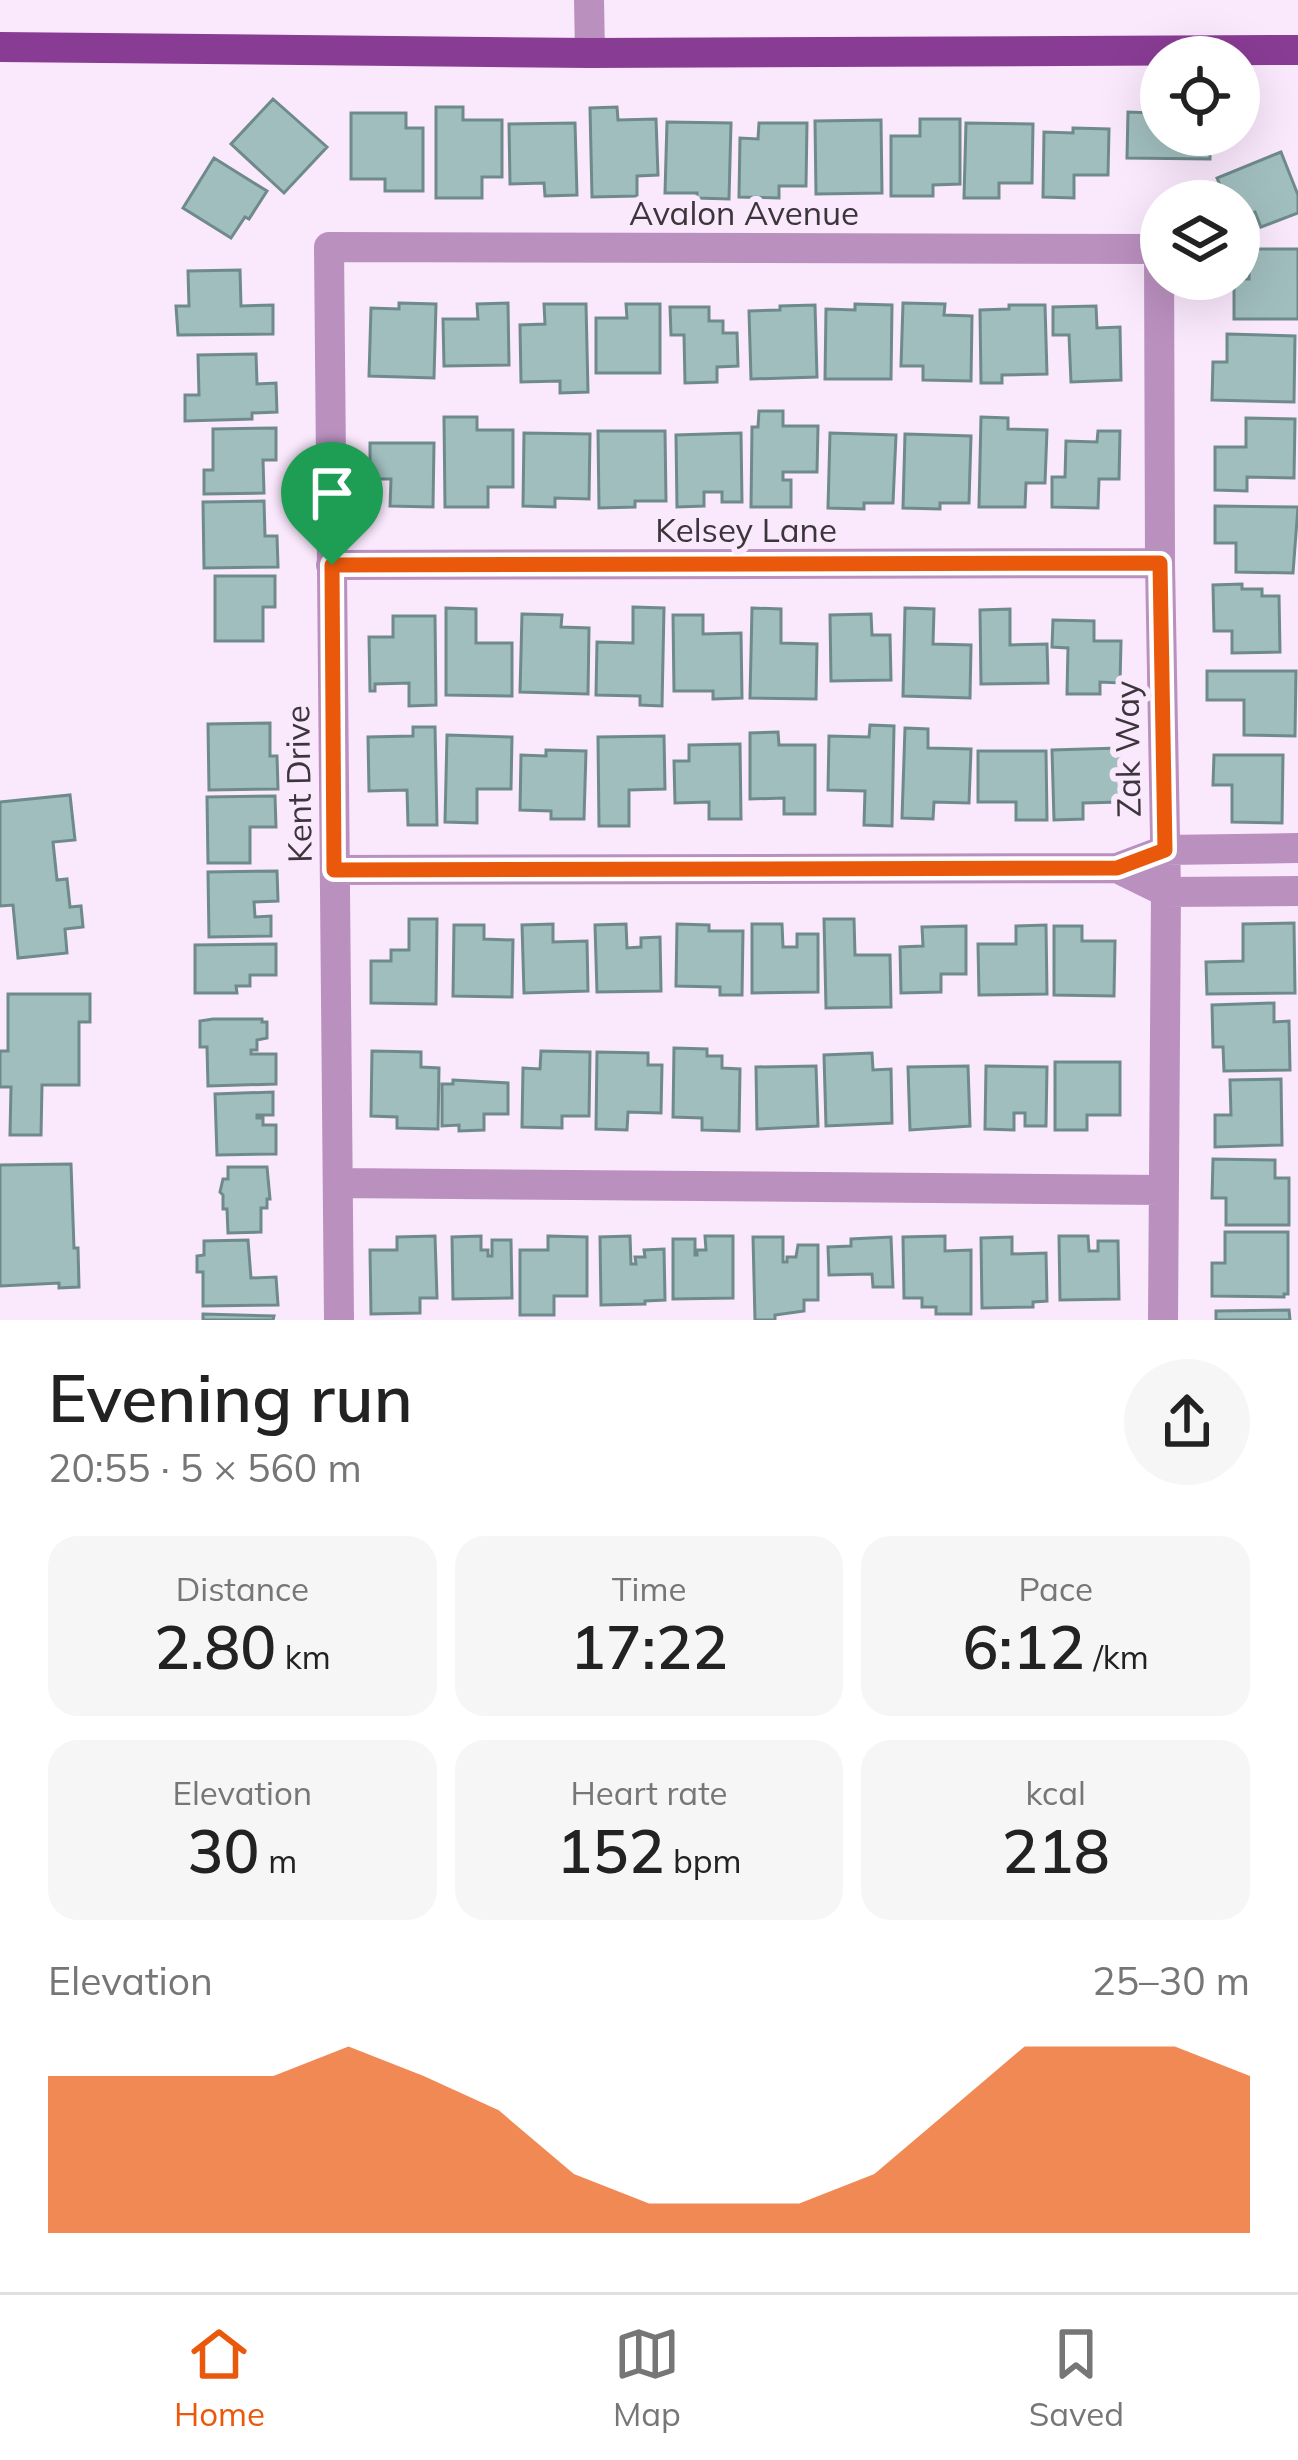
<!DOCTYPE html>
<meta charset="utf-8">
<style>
body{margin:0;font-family:Mulish,sans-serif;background:#f6f6f6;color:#222;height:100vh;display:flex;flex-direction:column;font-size:45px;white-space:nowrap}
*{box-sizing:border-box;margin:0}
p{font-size:39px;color:#767676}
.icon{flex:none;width:66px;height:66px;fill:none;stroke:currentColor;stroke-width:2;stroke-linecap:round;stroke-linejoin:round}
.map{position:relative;height:1320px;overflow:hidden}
.drawer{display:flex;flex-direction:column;background:#fff;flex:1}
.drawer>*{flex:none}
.buttons{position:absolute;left:1140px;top:36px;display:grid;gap:24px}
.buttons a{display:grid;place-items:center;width:120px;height:120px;border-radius:50%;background:#fff;box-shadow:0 12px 48px #0002;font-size:60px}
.pin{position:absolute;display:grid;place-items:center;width:102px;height:102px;color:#fff;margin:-123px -51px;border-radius:50% 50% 50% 0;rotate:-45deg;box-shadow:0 0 12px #0007}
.pin .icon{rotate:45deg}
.round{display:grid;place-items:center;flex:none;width:126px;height:126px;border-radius:63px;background:#f6f6f6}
.head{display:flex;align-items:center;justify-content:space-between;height:204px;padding:0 48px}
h1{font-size:66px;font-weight:600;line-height:90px}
.metrics{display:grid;grid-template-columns:repeat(3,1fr);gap:18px;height:204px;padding:12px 48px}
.metrics div{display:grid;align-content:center;border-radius:30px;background:#f6f6f6;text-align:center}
.metrics b{font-size:60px;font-weight:600}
.metrics small{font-size:33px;font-weight:400}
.metrics p{font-size:33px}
.chart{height:336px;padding:24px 48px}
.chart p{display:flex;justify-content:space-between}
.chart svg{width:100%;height:216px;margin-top:12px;fill:#ea580c;opacity:.7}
.tabs{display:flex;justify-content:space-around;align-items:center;height:168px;border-top:3px solid #e0e0e0;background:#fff;font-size:33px;color:#767676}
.tabs a{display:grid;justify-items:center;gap:6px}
.tabs .current{color:#ea580c}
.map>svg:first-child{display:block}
.building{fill:#a1bebf;stroke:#6e8a8b;stroke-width:3}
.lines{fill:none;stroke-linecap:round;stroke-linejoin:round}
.minor{stroke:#ba90bf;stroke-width:30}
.major{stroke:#893c94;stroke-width:30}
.route-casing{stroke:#fff;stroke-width:24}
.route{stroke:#ea580c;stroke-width:15}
.labels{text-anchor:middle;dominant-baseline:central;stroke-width:12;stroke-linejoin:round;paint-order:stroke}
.street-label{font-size:33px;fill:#3c353c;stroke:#fae8fc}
</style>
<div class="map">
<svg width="1298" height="1320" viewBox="0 0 1298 1320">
<rect width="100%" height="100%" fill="#fae8fc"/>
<path class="building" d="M273,99L327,147L284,193L231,144Z
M1153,99H1161V135H1210V159L1127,158L1128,112L1153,113Z
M436,107H463V120H502V177H482V198H436Z
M617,107L618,120L656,119L658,175L637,176V196L592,197L590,108Z
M351,113H406V128H423V191H385V179H351Z
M920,119H960V184L933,185V196H891V136H920Z
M881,120L882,193L816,194L815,121Z
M667,122L731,123L729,199L697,198V193H665Z
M575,123L577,195L545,196L544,183L510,184L509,124Z
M759,123H807L806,186H779V198L739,197L740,138L758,139Z
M966,123L1033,124L1032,183H999V198H964Z
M1073,128L1109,129L1108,175H1074V198L1043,197L1044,132L1073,133Z
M1281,152L1298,195V213L1261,227L1255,212L1239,219V201H1227L1217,178Z
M214,158L267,191L249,219L245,217L231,238L183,208Z
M1250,249H1298V319H1234V279H1249Z
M240,270L241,306L273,305V334L178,335L176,306H189L188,271Z
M399,303L436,304L434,378L369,376L371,308L399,309Z
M508,303L509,365L444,366L443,319H478L477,304Z
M903,303L945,304L944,315L972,316L971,381L923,380V366H901Z
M544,304H586L588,392L560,393V381L521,382L520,325L545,324Z
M626,304H660V373H596V318H627Z
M855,304L892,305L891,379H825L826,309L855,310Z
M815,305L817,377L751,379L749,311L780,310V306Z
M1009,305H1045L1047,374L1002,375V383H981L980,310L1009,309Z
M1096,306L1097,328L1120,327L1121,380L1071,382L1069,335H1053V307Z
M670,307H709V321H723V333H737L738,366L717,367V382L685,383L684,335H671Z
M1227,334L1295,336L1294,402L1212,400L1213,362H1227Z
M256,354L257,384L276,383L277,412L252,413V419L185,421V395H199L198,355Z
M759,411H783V426H818L817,472H783V480H791V507H751L752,427H758Z
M444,417H477V430H513V487H488V507H445Z
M981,417L1008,418V429L1047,430L1045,483H1026L1025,507H979Z
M1246,418L1295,419L1294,478L1247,477V491L1215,490V447H1246Z
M276,428V460H263L264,493L204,494V470H213V429Z
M598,431H665L666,501H635V507L599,508Z
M1098,431H1120L1119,479H1099L1098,508L1052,507V477H1065L1066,441L1097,442Z
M524,433L590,434L589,499L555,498V507L523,506Z
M741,433L742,502H722V492H704V506L677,507L676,435Z
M830,433L896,435L893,503H864V509L828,508Z
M905,434L971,436L969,503H940V509L903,508Z
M370,443H434L433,507L390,506L391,479H370Z
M264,501L265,536H277L278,567L204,568L203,502Z
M1215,506L1298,507L1293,573L1236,572V543H1215Z
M215,576H275V607H263V641H215Z
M1242,584V589H1262V596H1279L1280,652L1232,653V631H1214L1213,585Z
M633,607L664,608L662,706L640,705V696L596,695L597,642L633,643Z
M446,608L476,609V643H512V696L446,695Z
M752,608L781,609V643L817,644L816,699L750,698Z
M905,608L934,609L933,644L971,645L970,698L903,696Z
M1010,609V645L1047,644L1048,683L981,684L980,610Z
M522,614L562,615L561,627L589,628L588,694L520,692Z
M871,614L872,635H890L891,680L831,681L830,615Z
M673,615H703V634L741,633L742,698L713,699V691H674Z
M393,616H435L436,705L409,706V683L375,684V691H370L369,637H393Z
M1053,620L1094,621V641H1121L1120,683L1100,682V694H1067L1068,648L1052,647Z
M1207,671H1296L1295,736L1244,735V700H1207Z
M270,723V756H277L278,789L209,790L208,724Z
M870,725L894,726L892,826L864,825L865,791L828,790L829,736L869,737Z
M413,727H435L437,825H408L407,790L369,791L368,737L413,736Z
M905,728L928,729V748L971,749L969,803L934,802L933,819L902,818Z
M778,732L779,745H815V814H784V798L750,799V733Z
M447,735L512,737L511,789H477V823L445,822Z
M664,736L665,789L629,790V826H599L598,737Z
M740,744L741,819H709V802L675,803L674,761H689V745Z
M1119,748L1120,802L1083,803V819L1054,820L1052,750Z
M546,750L586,751L584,819H551V811L520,810L521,755L546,756Z
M978,751H1046L1047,820H1016V802H978Z
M1214,755H1283L1282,823L1232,822V785H1213Z
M70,795L75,840L53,842L57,880L67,879L70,907L81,906L83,927L65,929L67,953L18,958L13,905L0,906V802Z
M275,796L276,827H250V863H208L207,797Z
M277,871L278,901L254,902L255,917L271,916V936L209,937L208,872Z
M409,919H437L436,1004L371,1003V961H391V950H409Z
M824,919H854L855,955H890L891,1007L826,1008Z
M1294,923L1295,993L1207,994L1206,962L1243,961V924Z
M553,924V942L587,941L588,991L524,993L522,925Z
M626,924L627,948L641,947V938L660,937L661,991L597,992L595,925Z
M677,924L709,925V931H743L742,995H720V987L676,986Z
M752,924H782L783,947H797V934H818V992L752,993Z
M454,925H484V939L513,940L512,997L453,996Z
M1046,925L1047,994L979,995L978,944H1016V926Z
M966,926V974H941V992L901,993L900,947L923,946L922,927Z
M1054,926H1082V941H1115L1114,996L1054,995Z
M276,944V975H250V986H236L237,993H195V945Z
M8,994H90V1022H79V1085H42L41,1135H10L11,1087H0V1051H8Z
M1274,1003V1022L1289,1021L1290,1070L1224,1071L1223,1047H1213L1212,1005Z
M213,1019H262V1022H267V1038L257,1040V1050H251V1054H276V1084L208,1086L207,1047H200V1021Z
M674,1048L707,1049V1056H722V1068L740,1069L739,1131L702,1130V1118L673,1117Z
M372,1051L421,1052V1067L439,1068L438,1129L397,1128V1117L371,1116Z
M541,1051L590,1052L589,1116H562V1128L522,1127L523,1068L540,1069Z
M597,1052L648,1053V1065H662L661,1113L628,1112L627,1130L596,1129Z
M872,1053L873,1070L891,1069L892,1123L826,1126L824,1055Z
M1055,1062H1120V1115H1087V1130H1055Z
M816,1066L818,1126L757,1129L756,1067Z
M968,1066L970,1126L910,1130L908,1067Z
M986,1066L1047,1067L1046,1126H1025V1113H1014V1130L985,1129Z
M1281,1079L1282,1145L1215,1147V1115H1231L1230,1080Z
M453,1080L508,1083V1114H484V1130L459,1131V1125L442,1126V1084H453Z
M273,1092V1115H257V1118H263V1125H276V1154L217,1155L215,1094Z
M1213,1159L1275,1160V1178H1289V1225H1226V1198H1212Z
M71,1164L74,1248H78L79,1287L59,1288V1283L0,1286V1165Z
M228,1167H267L270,1199H267V1208H261V1232L228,1233L227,1209H223V1195L220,1192L223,1179H228Z
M1225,1232H1288V1294H1284V1297L1212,1296V1263H1225Z
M435,1236L437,1298H420V1313L371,1314L370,1250H397V1237Z
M481,1236V1250H488V1256H492V1240H511L512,1298L453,1299L452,1237Z
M548,1236L587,1237V1296H554V1315H520V1250H548Z
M630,1236L631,1264H636L635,1257H645L644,1250L664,1249L665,1300L645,1301V1304L601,1305L600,1237Z
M705,1236H733V1298L673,1299V1239H695V1255H697V1250H706Z
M945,1236V1251L971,1250V1314H936V1307H922V1298H904L903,1237Z
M1059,1236H1088L1089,1251H1098V1241H1118L1119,1299L1060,1300Z
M753,1237H783V1262H787V1257H796L798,1245H818V1300H804V1311L775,1315V1320H755Z
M891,1237L893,1287H873L872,1274L829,1275L828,1247L851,1246V1239Z
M1012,1237V1254L1046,1253L1047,1301L1033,1302V1307L982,1308L981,1238Z
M248,1240L251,1278L276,1277L278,1305L203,1306V1272H197V1256L204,1255V1241Z
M1289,1310L1290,1320H1216V1311Z
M203,1314L274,1316L273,1320H203Z"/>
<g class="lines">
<path class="minor" d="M589,0L590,53
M331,565L1160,563
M1117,868L1166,892L1298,891
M335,870L1117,868L1165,850L1298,848
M338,1183L1162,1190
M339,1320L329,247L1159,249L1160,563L1166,892L1163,1320"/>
<path class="major" d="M0,47L590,53L1298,50"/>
</g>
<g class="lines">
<g class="route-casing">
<path id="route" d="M1160,563L1165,850L1117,868L334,870L332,565Z"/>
</g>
<use href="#route" class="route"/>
</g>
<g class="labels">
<g class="street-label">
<text x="744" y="212">Avalon Avenue</text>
<text x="746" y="529">Kelsey Lane</text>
<text transform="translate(1127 749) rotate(-91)">Zak Way</text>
<text transform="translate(298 784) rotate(-91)">Kent Drive</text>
</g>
</g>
</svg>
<div class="buttons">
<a><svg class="icon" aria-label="locate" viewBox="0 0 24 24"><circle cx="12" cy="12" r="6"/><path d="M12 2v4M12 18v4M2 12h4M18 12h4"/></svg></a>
<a><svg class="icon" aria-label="layers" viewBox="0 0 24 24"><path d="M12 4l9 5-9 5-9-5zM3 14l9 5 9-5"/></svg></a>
</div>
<div class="pin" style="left:332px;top:565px;background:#1e9e55"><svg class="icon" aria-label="arrive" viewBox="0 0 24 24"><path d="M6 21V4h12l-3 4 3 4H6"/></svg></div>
</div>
<section class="drawer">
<div class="head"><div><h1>Evening run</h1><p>20:55 · 5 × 560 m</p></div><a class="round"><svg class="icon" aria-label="share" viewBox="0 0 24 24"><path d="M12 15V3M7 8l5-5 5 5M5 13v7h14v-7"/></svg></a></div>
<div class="metrics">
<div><p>Distance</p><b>2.80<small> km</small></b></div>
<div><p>Time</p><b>17:22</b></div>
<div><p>Pace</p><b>6:12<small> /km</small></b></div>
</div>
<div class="metrics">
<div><p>Elevation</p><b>30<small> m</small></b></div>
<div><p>Heart rate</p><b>152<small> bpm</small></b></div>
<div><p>kcal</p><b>218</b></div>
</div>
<div class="chart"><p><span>Elevation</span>25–30 m</p>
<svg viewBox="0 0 160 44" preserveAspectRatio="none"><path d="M0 44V12L10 12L20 12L30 12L40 6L50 12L60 19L70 32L80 38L90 38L100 38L110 32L120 19L130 6L140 6L150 6L160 12V44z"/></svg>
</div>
</section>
<nav class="tabs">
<a class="current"><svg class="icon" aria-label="home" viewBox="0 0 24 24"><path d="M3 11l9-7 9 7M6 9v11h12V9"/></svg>Home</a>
<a><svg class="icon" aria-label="map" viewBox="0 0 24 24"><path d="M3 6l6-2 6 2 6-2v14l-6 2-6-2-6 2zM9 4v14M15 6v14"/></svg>Map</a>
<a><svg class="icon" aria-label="saved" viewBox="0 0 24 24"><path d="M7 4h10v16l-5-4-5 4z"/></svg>Saved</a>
</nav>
